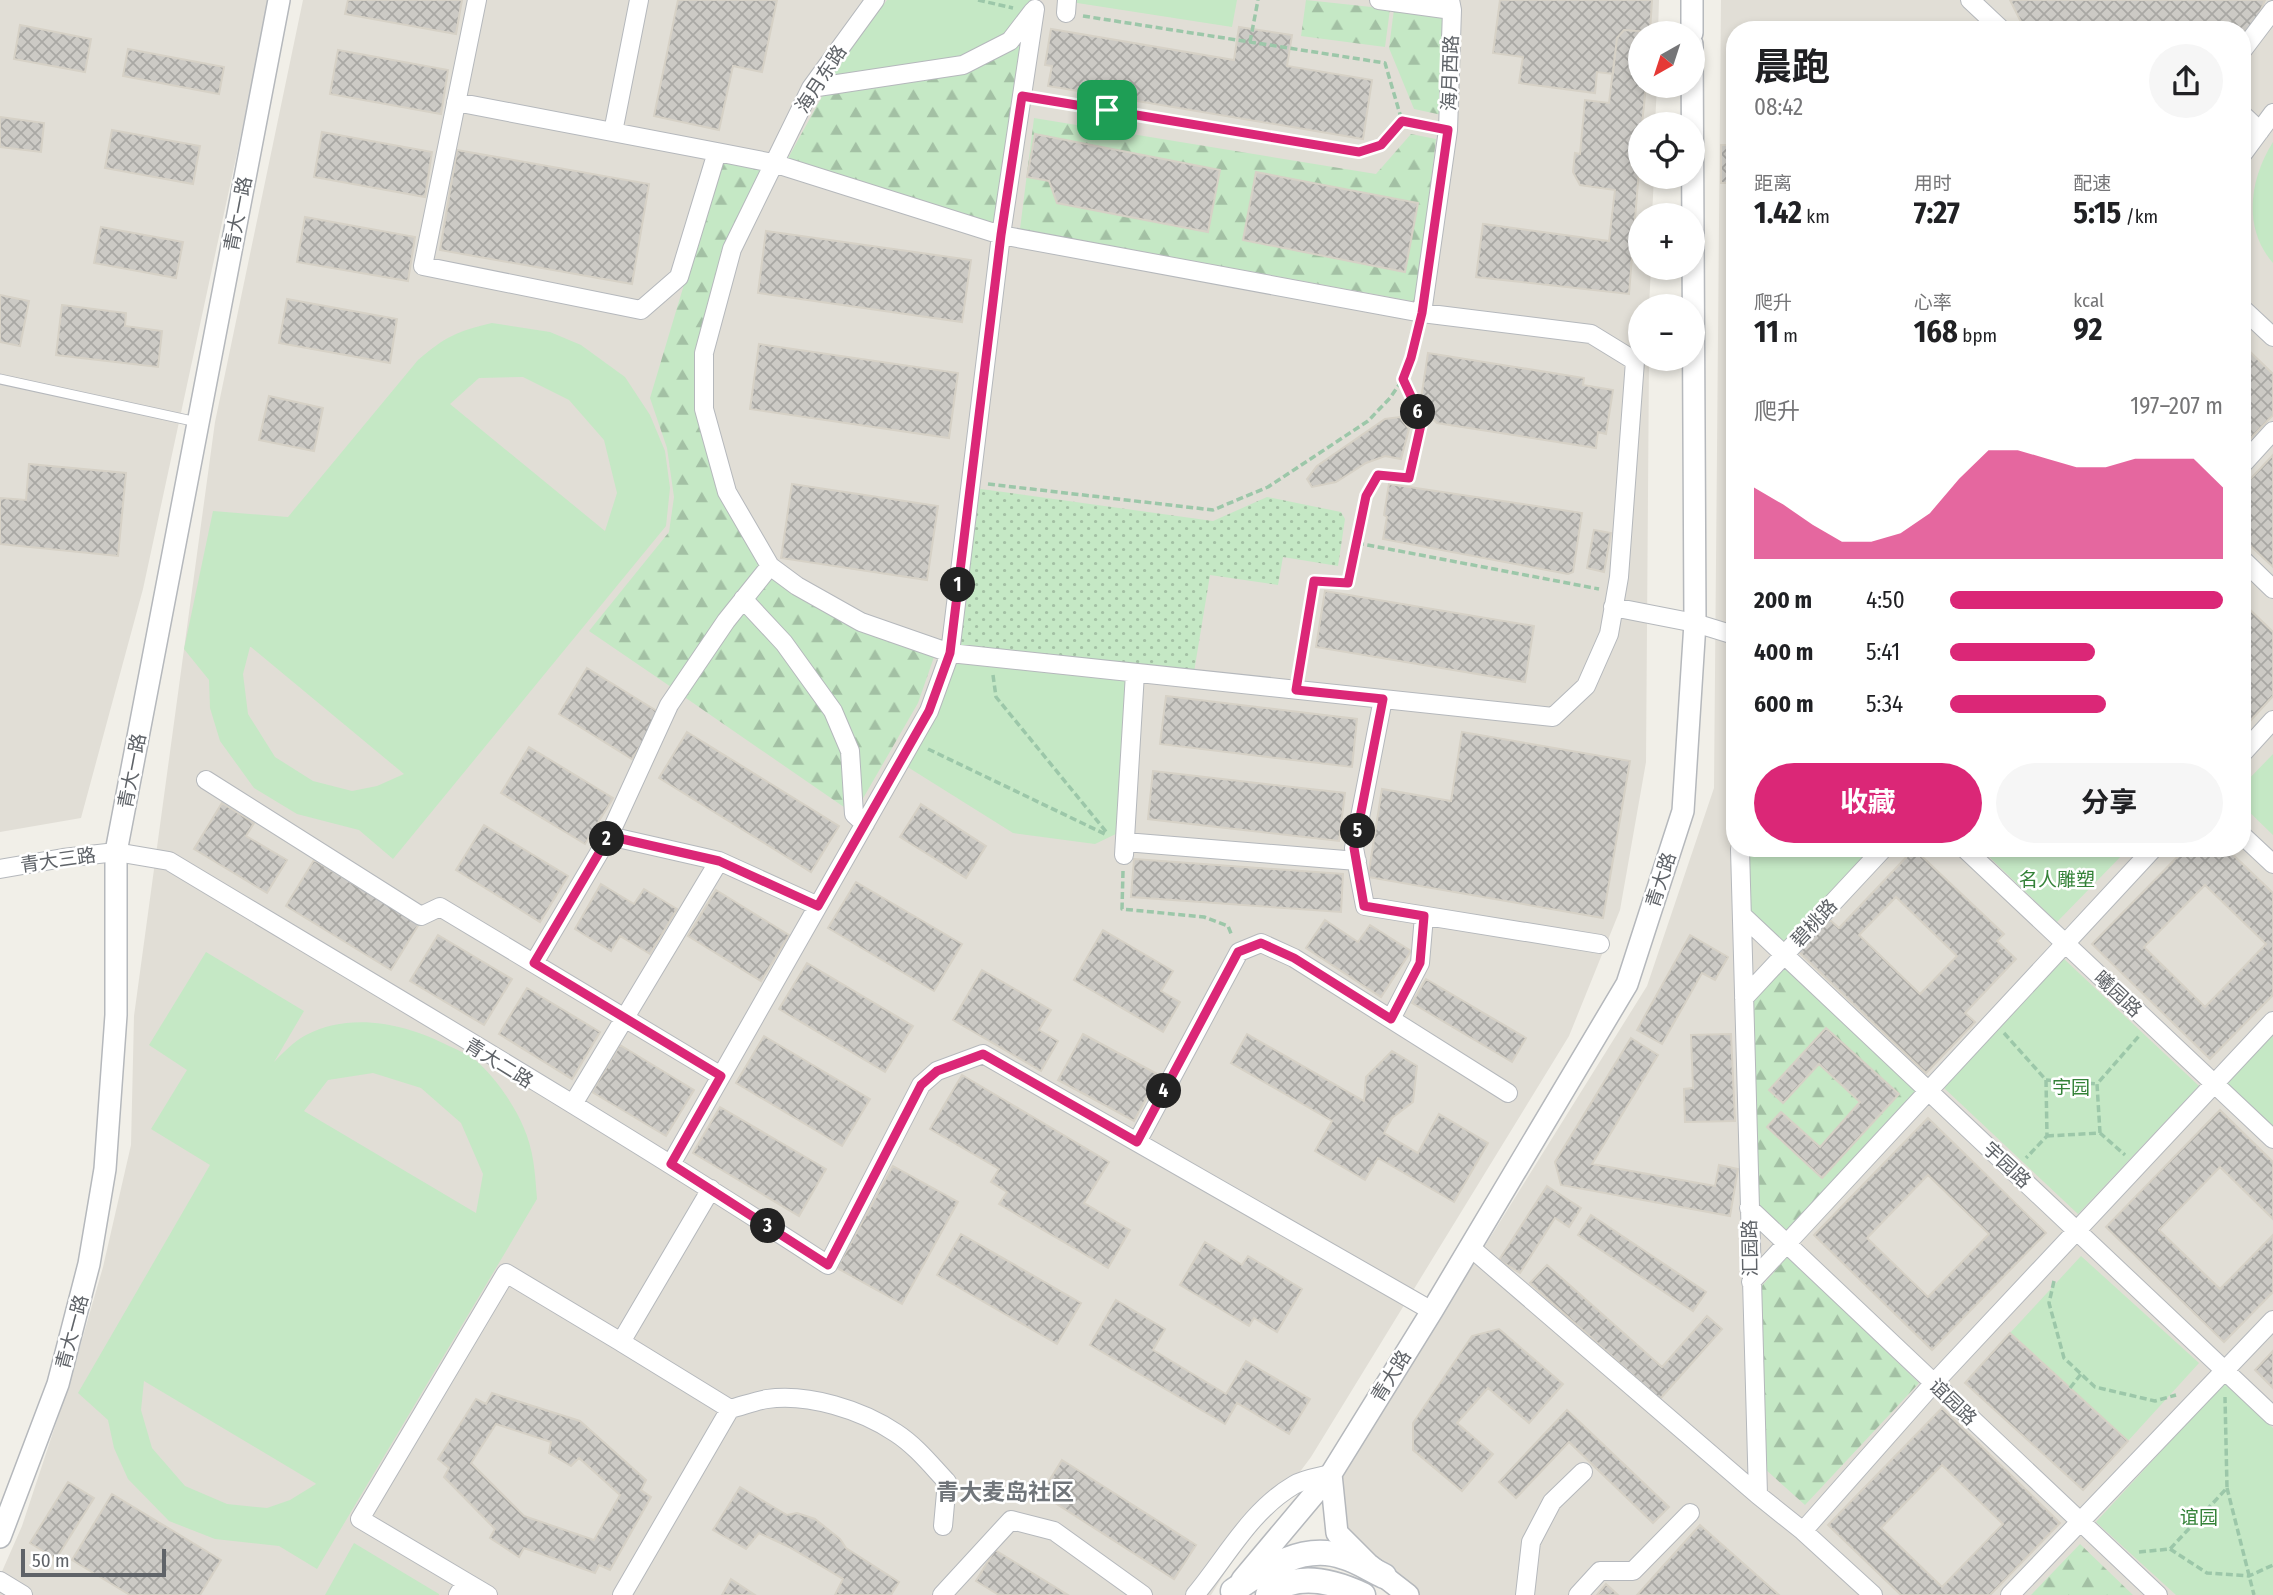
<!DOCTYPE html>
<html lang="zh">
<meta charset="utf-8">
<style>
body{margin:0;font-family:"Fira Sans Condensed","Noto Sans SC",sans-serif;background:#f6f6f6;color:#202124;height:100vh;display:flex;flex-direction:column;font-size:26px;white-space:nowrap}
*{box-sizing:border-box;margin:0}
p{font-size:23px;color:#757577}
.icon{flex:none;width:38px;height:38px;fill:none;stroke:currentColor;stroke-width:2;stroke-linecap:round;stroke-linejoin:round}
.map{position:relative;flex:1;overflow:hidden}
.details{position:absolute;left:1726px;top:21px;width:525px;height:836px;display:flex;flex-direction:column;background:#fff;border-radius:28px;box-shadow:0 4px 10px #0003}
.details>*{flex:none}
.needle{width:46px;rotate:219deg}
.buttons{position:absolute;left:1628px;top:21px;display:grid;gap:14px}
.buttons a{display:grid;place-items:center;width:77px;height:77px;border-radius:50%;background:#fff;box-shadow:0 4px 10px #0003;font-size:35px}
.scale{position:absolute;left:21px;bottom:18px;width:145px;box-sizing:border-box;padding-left:7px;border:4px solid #5f6368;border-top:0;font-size:19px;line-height:24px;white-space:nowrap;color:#5f6368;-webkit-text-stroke:5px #fff;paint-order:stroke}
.pin{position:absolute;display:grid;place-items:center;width:60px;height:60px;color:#fff;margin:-30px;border-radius:14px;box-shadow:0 4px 10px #0006}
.km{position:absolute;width:35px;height:35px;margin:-18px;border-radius:50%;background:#222;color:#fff;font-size:19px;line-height:35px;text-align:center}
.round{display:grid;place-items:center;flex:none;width:74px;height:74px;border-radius:37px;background:#f6f6f6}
.summary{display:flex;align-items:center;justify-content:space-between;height:119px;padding:0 28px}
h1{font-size:38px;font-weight:700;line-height:52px}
.stats{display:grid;grid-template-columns:repeat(3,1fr);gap:10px;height:119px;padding:7px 28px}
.stats div{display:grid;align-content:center}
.stats b{font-size:30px;font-weight:700}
.stats small{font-size:19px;font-weight:400}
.stats p{font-size:19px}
.chart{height:196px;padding:14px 28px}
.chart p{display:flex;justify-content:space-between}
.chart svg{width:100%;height:126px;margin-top:7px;fill:#db2777;opacity:.7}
.button{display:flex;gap:14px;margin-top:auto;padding:14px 28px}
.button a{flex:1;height:80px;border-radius:42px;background:#db2777;color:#fff;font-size:28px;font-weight:700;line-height:80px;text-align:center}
.button a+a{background:#f6f6f6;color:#202124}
ul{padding:0 28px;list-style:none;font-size:23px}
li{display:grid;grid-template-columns:112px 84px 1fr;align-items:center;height:52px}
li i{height:18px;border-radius:9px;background:#db2777}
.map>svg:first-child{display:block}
.education{fill:#e1ded6;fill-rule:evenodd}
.grass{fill:url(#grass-dots)}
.forest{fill:url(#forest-firs);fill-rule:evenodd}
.green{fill:#c5e8c5;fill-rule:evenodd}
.building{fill:url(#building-cross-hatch);stroke:#d6d1c6;stroke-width:2;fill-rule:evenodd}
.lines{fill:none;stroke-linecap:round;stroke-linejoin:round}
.service-casing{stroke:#b5b8bc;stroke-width:11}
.minor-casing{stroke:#b5b8bc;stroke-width:20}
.tertiary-casing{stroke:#b5b8bc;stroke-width:24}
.secondary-casing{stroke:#b6babf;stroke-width:27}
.path{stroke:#9cc7a9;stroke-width:3.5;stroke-dasharray:7 3.5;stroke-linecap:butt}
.service{stroke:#fff;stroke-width:9}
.minor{stroke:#fff;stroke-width:18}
.tertiary{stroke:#fff;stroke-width:21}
.secondary{stroke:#fff;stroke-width:24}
.route-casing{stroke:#fff;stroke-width:14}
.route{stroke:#db2777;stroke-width:9}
.labels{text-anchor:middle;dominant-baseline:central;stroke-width:5;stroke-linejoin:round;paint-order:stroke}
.street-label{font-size:19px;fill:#5f6368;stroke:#fff}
.park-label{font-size:19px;fill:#348238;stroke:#fff}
.quarter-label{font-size:23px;font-weight:bold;fill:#70757a;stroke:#fff}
</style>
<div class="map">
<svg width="2273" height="1595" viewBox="0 0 2273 1595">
<defs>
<pattern id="grass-dots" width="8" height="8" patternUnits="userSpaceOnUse" patternTransform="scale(1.75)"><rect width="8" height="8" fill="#c5e8c5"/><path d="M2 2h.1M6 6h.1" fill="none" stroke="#a3c0a4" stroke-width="1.8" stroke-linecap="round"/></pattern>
<pattern id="forest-firs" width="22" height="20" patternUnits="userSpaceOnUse" patternTransform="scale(1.75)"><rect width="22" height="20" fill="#c5e8c5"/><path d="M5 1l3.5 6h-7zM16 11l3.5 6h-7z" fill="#a3c0a4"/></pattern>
<pattern id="building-cross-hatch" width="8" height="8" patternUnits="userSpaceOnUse" patternTransform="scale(1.75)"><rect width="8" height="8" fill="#cccac5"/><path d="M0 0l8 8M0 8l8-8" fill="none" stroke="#a9a8a4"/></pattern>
</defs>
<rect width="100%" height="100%" fill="#f1efe8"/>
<path class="education" d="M0,0H270L143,589L81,818L0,832Z
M303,0H1659L1658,33H1640V86H1657L1655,124H1640V177H1654L1652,215H1640V268H1651L1649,306H1640V359H1649L1646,762L1620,910L1569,1036L1311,1457L1226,1571L1211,1595H0V1576L22,1526L71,1378L103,1267L131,1145L134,1016L215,422Z
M1721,0H2273V1595H1415L1345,1529L1339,1480L1647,986L1714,788ZM1734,30H2242V849H1734Z"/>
<path class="grass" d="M974,488L1213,521L1267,497L1341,512L1345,519L1338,566L1283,557L1278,585L1210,575L1194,672L956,648Z"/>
<path class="forest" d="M1306,0L1390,9L1385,47L1301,36Z
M1394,9L1446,16L1442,115L1414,109L1389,48Z
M1020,44L993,226L787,160L824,93L967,71Z
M1034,118L1376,174L1411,134L1436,139L1417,302L1020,229Z
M721,161L763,169L726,248L697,411L762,565L674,689L589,631L669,532L674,497L667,448L650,398Z
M772,576L857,628L934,657L918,703L854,814L683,696L731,625Z
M1785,964L1919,1091L1787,1236L1755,1205L1750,1001ZM1826,1028L1899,1094L1822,1178L1767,1127L1781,1112L1820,1147L1860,1102L1819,1064L1783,1103L1769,1090Z
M1788,1256L1919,1383L1805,1505L1764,1468L1761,1287Z
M2080,1544L2133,1595H2031Z"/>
<path class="green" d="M887,0H1035L1008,35L962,59L831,76Z
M1058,0H1237L1232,27Z
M2273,142V263C2242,228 2250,178 2273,142Z
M492,323L550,332L581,345L625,377L650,415L665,451L670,488L666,526L393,859L359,830L297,814L254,788L220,741L210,708L209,680L184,649L213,511L288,517L418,360C445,337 457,331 492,323ZM523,377L569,400L604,440L617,493L605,531L450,404L479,378ZM250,647H251L404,774L377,786L352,791L313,781L275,757L248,714L243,674Z
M954,661L1128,679L1120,832L1095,844L1013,833L906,766Z
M2273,754V835L2242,805V786Z
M1748,849H1870L1783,942L1750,913Z
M1981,849H2128L2057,922Z
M206,952L304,1011L274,1062C284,1052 293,1042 306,1035C351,1011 407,1024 449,1046C457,1050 466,1053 473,1058C492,1073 514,1104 523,1126C534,1150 535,1173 537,1199L317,1569L279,1546L215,1539L169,1521L128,1479L114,1448L108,1420L78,1393L210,1165L151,1129L187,1070L149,1045ZM373,1073L421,1088L461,1123L483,1174L476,1213L304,1111L328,1080ZM144,1381L315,1483L316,1484L290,1500L267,1508L227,1504L185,1486L152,1448L141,1410Z
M2064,959L2199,1086L2078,1214L1943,1087Z
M2273,1031V1131L2223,1083Z
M2081,1256L2199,1363L2128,1441L2010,1333Z
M2224,1383L2273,1428V1595H2176L2096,1522Z
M354,1543L439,1594V1595H325Z"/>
<path class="building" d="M348,0H462L456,34L345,14Z
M678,0H777L762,72L733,66L719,130L654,116Z
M1500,0H1652L1650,32L1624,30L1617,38L1613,74L1597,72L1595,93L1519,83L1523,57L1493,53Z
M2010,0H2265L2254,26L2242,39V30H2025Z
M20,25L91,39L85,72L14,59Z
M1239,27L1292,35L1287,66L1372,80L1363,139L1048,86L1052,66L1045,65L1051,29L1234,60Z
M1624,30L1650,32L1640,33V86H1646L1642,124H1640V157L1629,294L1476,277L1483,224L1609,241L1615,190L1580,185L1573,172L1575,153L1580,154L1585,100L1609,103L1617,38Z
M128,49L224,67L219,94L123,76Z
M338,50L448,70L441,114L330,94Z
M0,117L44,123L41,152L0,147Z
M112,130L200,146L193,184L105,168Z
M322,132L432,152L425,197L314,177Z
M1035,134L1220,170L1208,232L1057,203L1049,181L1027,177Z
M1721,145H1734V183H1721Z
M457,150L649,184L632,284L440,250Z
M1256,172L1418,203L1405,272L1243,240Z
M305,217L415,237L408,281L297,262Z
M101,227L183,242L176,278L94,263Z
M766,231L971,260L962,322L758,293Z
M0,295L29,301L20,346L0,342Z
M287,299L397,319L390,363L279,343Z
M62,305L126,313L125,326L162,331L158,367L56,355Z
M759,344L958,373L949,438L750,409Z
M2242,344L2273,374V415L2242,447Z
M1428,353L1584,378L1583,385L1613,390L1606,434L1598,432L1596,448L1437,423L1420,406Z
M269,396L323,408L314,451L259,440Z
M1400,417L1409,429L1401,459L1385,456L1366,463L1336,482L1312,487L1307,479L1317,466L1385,419Z
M2273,455V567L2242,538V488Z
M29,464L126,473L118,556L0,544V498L26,500Z
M792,484L938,506L927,580L781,558Z
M1389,484L1582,513L1573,572L1568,574L1383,539L1387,517L1384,515Z
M1594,530L1611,533L1604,572L1587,568Z
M1325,591L1534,626L1525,682L1316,647Z
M2242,602L2273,632V696L2242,730Z
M587,668L660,713L632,759L559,714Z
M1166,696L1357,719L1352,767L1160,744Z
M687,732L839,826L811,872L659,778Z
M1462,732L1630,761L1603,918L1368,877L1382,789L1451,801Z
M529,747L613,798L585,844L501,793Z
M1153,771L1345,793L1339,841L1148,819Z
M222,803L254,823L246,836L287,860L267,893L194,849Z
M921,804L986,846L966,878L900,837Z
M484,825L568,876L540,922L456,870Z
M1914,849L2004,934L1997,941L2016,959L1965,1013L1975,1022L1926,1073L1799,952L1830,920L1839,928ZM1896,897L1957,956L1920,994L1859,935Z
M2185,849H2227L2273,893V995L2210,1059L2092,944ZM2205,885L2266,944L2205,1007L2144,947Z
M1134,859L1343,874L1341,912L1131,897Z
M314,860L419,924L391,970L286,906Z
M856,882L962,944L934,991L828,928Z
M601,884L634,904L644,889L677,909L650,954L620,936L611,951L575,929Z
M716,890L789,935L761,981L688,936Z
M1325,920L1358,942L1370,925L1411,951L1381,997L1306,948Z
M1103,930L1173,971L1161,991L1180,1002L1163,1032L1074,980Z
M438,935L512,979L484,1025L410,981Z
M1690,935L1728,957L1715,980L1702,973L1662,1044L1637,1030Z
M807,963L913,1026L885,1072L779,1009Z
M982,970L1051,1010L1039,1030L1058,1041L1041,1071L953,1020Z
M1426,979L1526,1038L1512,1062L1412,1003Z
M527,988L600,1032L572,1079L499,1034Z
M1826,1028L1899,1094L1822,1178L1767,1127L1781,1112L1820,1147L1860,1102L1819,1064L1783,1103L1769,1090Z
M1083,1034L1159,1075L1134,1121L1058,1080Z
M1247,1034L1364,1101L1366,1077L1392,1051L1417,1066L1413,1102L1392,1118L1384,1133L1418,1153L1439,1114L1488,1143L1454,1202L1378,1158L1365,1180L1315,1151L1332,1121L1231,1063Z
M1731,1034L1735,1121L1685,1122L1684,1089L1693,1088L1691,1035Z
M764,1036L870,1099L842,1146L736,1083Z
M1631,1038L1658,1055L1592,1164L1715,1186L1719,1165L1738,1169L1730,1216L1561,1185L1555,1162Z
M620,1045L694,1090L666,1136L592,1092Z
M962,1075L1109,1162L1084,1203L1130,1230L1108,1268L999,1204L1007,1192L991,1182L999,1169L930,1129Z
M720,1107L826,1169L799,1216L693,1153Z
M2220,1110L2273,1162V1219L2220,1167L2159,1230L2220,1289L2273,1235V1292L2224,1342L2106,1227Z
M1928,1118L2046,1233L1932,1350L1814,1235ZM1928,1175L1989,1234L1928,1297L1867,1238Z
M893,1166L958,1202L902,1304L837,1268Z
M1547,1186L1581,1208L1569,1227L1555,1218L1520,1273L1499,1260Z
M1591,1215L1706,1292L1693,1311L1578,1235Z
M961,1234L1081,1303L1057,1344L937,1275Z
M1205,1242L1242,1265L1248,1256L1302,1289L1277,1332L1254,1318L1249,1326L1180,1285Z
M1547,1265L1662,1367L1707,1316L1722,1329L1660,1399L1530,1283Z
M1116,1300L1165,1329L1153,1350L1226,1394L1246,1361L1310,1399L1289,1434L1237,1403L1225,1424L1090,1345Z
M1499,1329L1563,1384L1529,1423L1488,1388L1457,1423L1493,1454L1462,1491L1413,1450V1423L1472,1336Z
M2010,1333L2128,1441L2083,1490L1965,1383Z
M2273,1351V1388L2255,1370Z
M492,1393L580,1421L646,1480L641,1490L651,1497L610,1570L599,1565L595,1573L524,1548L519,1557L490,1538L495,1529L444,1477L449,1468L438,1459L476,1399L486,1404ZM496,1424L551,1442L549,1453L571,1466L579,1458L620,1495L594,1540L524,1516L471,1463Z
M1942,1408L2060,1523L1990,1595H1901L1828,1525ZM1942,1465L2003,1524L1942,1587L1881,1528Z
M1567,1410L1669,1507L1653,1523L1569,1442L1516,1498L1499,1482Z
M1062,1460L1196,1545L1174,1579L1041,1494Z
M68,1482L94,1498L56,1559L30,1543Z
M740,1487L787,1515L797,1513L815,1519L840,1539L846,1548L899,1582L891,1595H835L843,1579L789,1547L759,1533L746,1549L713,1530Z
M112,1494L221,1560L200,1595H130L72,1560Z
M1700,1525L1779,1595H1637Z
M995,1550L1068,1595H999L976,1581Z
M731,1579L755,1595H722Z
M1606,1584L1618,1595H1597Z"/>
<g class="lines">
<g class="service-casing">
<path id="service" d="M0,379L197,422"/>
</g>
<g class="minor-casing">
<path id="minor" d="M477,0L423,266L641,310L679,277L717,152L773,163L1001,235L1422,313L1591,334L1635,361L1619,577L1609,634L1586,686L1553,717L950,653L861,622L797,586L770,566L727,492L704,409V353L732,249L811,88L875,0
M1379,0L1452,10
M1970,0L2002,30
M1066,13L1067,0
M2242,51L2273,10
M811,88L963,65L1010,41L1033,11
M456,102L717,152
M2242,114L2260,131
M613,132L639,0
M2242,155L2273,113
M2242,308L2273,337
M1422,313L1448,130L1452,10L1450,0
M2242,465L2273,431
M2242,559L2273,589
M770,566L726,621L669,705L609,836L719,861L818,906
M743,599L784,643L833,711L850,751L854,814L865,824
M1613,607L1695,623L1734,635
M1383,699L1354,848L1365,906L1600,944
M2242,754L2273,720
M206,780L421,916L440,907L721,1076
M2242,835L2273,864
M1125,842L1357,861
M1740,849L1758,1495L1803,1531L1873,1595
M1965,849L2273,1139
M1124,855L1135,673
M0,869L63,858L116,852L169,861C390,994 612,1124 828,1265L921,1085L937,1071L983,1054L1432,1311
M1742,915L2273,1416
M534,963L609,836
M1744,998L1883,849
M1391,1019L1420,963L1424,916
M573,1104L719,861
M1137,1142L1239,952L1261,943L1294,958L1508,1093
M671,1164L929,711L950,653L1001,235L1035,9
M1749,1208L2158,1595
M1470,1247L1758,1495
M1751,1282L2153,849
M621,1342L730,1409L622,1595
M730,1409C742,1406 755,1401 767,1399C808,1393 862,1410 896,1433C916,1446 931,1465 947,1482L943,1526
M1803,1531L1933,1384L2273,1021
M0,1581L23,1595
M466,1582L488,1595
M458,1595L466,1582L360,1519L506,1273L621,1342L711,1189
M942,1595L1011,1520L1054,1531L1143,1595
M1195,1595C1226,1558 1250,1511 1294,1485C1304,1479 1319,1477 1331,1474
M1525,1595L1531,1542L1552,1502L1583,1472
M1578,1595L1600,1571H1633L1690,1513
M2010,1595L2273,1320"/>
</g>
<g class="tertiary-casing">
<path id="tertiary" d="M1692,0V33
M1331,1474L1337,1533L1368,1564L1408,1595
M0,1537L58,1384L89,1264L105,1169L116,1015V852L279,0
M1242,1580L1331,1474L1432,1311L1627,984L1683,811L1695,623L1692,44"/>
</g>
<g class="secondary-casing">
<path id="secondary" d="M1233,1591C1265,1569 1304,1542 1344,1557C1358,1561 1371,1570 1384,1576
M1268,1595C1295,1571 1333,1581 1363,1595"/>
</g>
<path class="path" d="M978,0L1013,8
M1083,16L1385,63L1402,121
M1250,42L1258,0
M1037,98L1359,151L1381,145L1402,121L1429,126
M988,484L1213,510L1268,487L1368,421L1390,398L1403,379L1411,358L1418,328
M1357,543L1599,589
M1299,674L1314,581L1348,583L1366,496L1378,475L1409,478L1422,420L1403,380
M993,675L996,697L1108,834
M928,749L1107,835
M1123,871L1122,909L1204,917L1228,926L1232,936
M2004,1033L2046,1080L2047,1136L2026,1158
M2046,1080L2097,1084
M2100,1133L2097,1084L2139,1036
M2047,1136L2100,1133L2125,1155
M2054,1281L2049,1303L2064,1358L2095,1387L2155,1401L2176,1395
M2070,1388L2081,1374
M2227,1488L2254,1595
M2170,1549L2207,1573L2249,1576L2273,1565
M2139,1552L2170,1549L2227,1488L2225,1397"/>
<use href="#service" class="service"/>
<use href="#minor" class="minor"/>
<use href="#tertiary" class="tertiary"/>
<use href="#secondary" class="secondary"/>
</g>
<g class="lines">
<g class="route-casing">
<path id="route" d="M1022,96L1359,152L1381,145L1402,121L1448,130L1422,313L1411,358L1403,379L1422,420L1409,478L1378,475L1366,496L1348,583L1314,581L1296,690L1383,699L1354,848L1364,906L1424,916L1420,963L1391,1019L1294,958L1261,943L1238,952L1137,1142L983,1054L937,1071L921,1085L828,1265L671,1164L721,1076L534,963L609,836L719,861L818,906L929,711L950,653L1001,235Z"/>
</g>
<use href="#route" class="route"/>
</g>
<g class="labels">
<g class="street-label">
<text transform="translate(1450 73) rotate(-88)">海月西路</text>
<text transform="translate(821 79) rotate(-57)">海月东路</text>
<text transform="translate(238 214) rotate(-79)">青大一路</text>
<text transform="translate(132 771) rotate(-79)">青大一路</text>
<text transform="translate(58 860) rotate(-8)">青大三路</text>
<text transform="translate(1661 880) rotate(-72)">青大路</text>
<text transform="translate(1814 923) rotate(-47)">碧桃路</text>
<text transform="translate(2118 994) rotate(43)">曦园路</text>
<text transform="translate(499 1063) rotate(32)">青大二路</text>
<text transform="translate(2007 1165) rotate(43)">宇园路</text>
<text transform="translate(1750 1248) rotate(-91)">汇园路</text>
<text transform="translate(72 1332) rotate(-75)">青大一路</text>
<text transform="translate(1391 1376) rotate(-58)">青大路</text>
<text transform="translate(1953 1402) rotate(44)">谊园路</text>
</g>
<g class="park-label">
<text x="2057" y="879">名人雕塑</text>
<text x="2071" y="1087">宇园</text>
<text x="2199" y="1517">谊园</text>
</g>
<g class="quarter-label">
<text x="1005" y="1492">青大麦岛社区</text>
</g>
</g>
</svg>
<div class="buttons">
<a><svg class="needle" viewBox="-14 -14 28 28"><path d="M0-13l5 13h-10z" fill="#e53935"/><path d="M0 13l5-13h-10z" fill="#757577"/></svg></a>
<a><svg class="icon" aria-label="locate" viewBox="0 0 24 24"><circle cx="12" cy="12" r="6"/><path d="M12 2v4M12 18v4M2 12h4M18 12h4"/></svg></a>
<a>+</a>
<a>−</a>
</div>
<div class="scale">50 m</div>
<div class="pin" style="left:1107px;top:110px;background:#1e9e55"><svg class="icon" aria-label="arrive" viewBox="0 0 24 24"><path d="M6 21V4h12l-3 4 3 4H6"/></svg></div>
<b class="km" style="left:958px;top:585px">1</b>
<b class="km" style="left:607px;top:839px">2</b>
<b class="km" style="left:768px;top:1226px">3</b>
<b class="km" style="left:1164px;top:1091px">4</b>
<b class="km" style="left:1358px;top:831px">5</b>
<b class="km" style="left:1418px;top:412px">6</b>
<section class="details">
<div class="summary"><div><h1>晨跑</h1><p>08:42</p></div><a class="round"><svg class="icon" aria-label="share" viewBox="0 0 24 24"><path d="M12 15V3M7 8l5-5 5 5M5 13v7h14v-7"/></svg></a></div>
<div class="stats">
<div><p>距离</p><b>1.42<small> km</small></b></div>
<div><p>用时</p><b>7:27</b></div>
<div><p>配速</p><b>5:15<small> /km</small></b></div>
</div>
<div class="stats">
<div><p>爬升</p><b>11<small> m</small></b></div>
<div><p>心率</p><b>168<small> bpm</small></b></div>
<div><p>kcal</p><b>92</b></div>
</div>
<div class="chart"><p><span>爬升</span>197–207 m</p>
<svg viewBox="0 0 160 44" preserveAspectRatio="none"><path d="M0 44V19L10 25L20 32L30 38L40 38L50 35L60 28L70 16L80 6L90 6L100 9L110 12L120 12L130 9L140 9L150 9L160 19V44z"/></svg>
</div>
<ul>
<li><b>200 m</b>4:50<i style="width:100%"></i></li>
<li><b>400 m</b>5:41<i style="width:53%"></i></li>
<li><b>600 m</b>5:34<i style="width:57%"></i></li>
</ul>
<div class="button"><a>收藏</a><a>分享</a></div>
</section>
</div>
